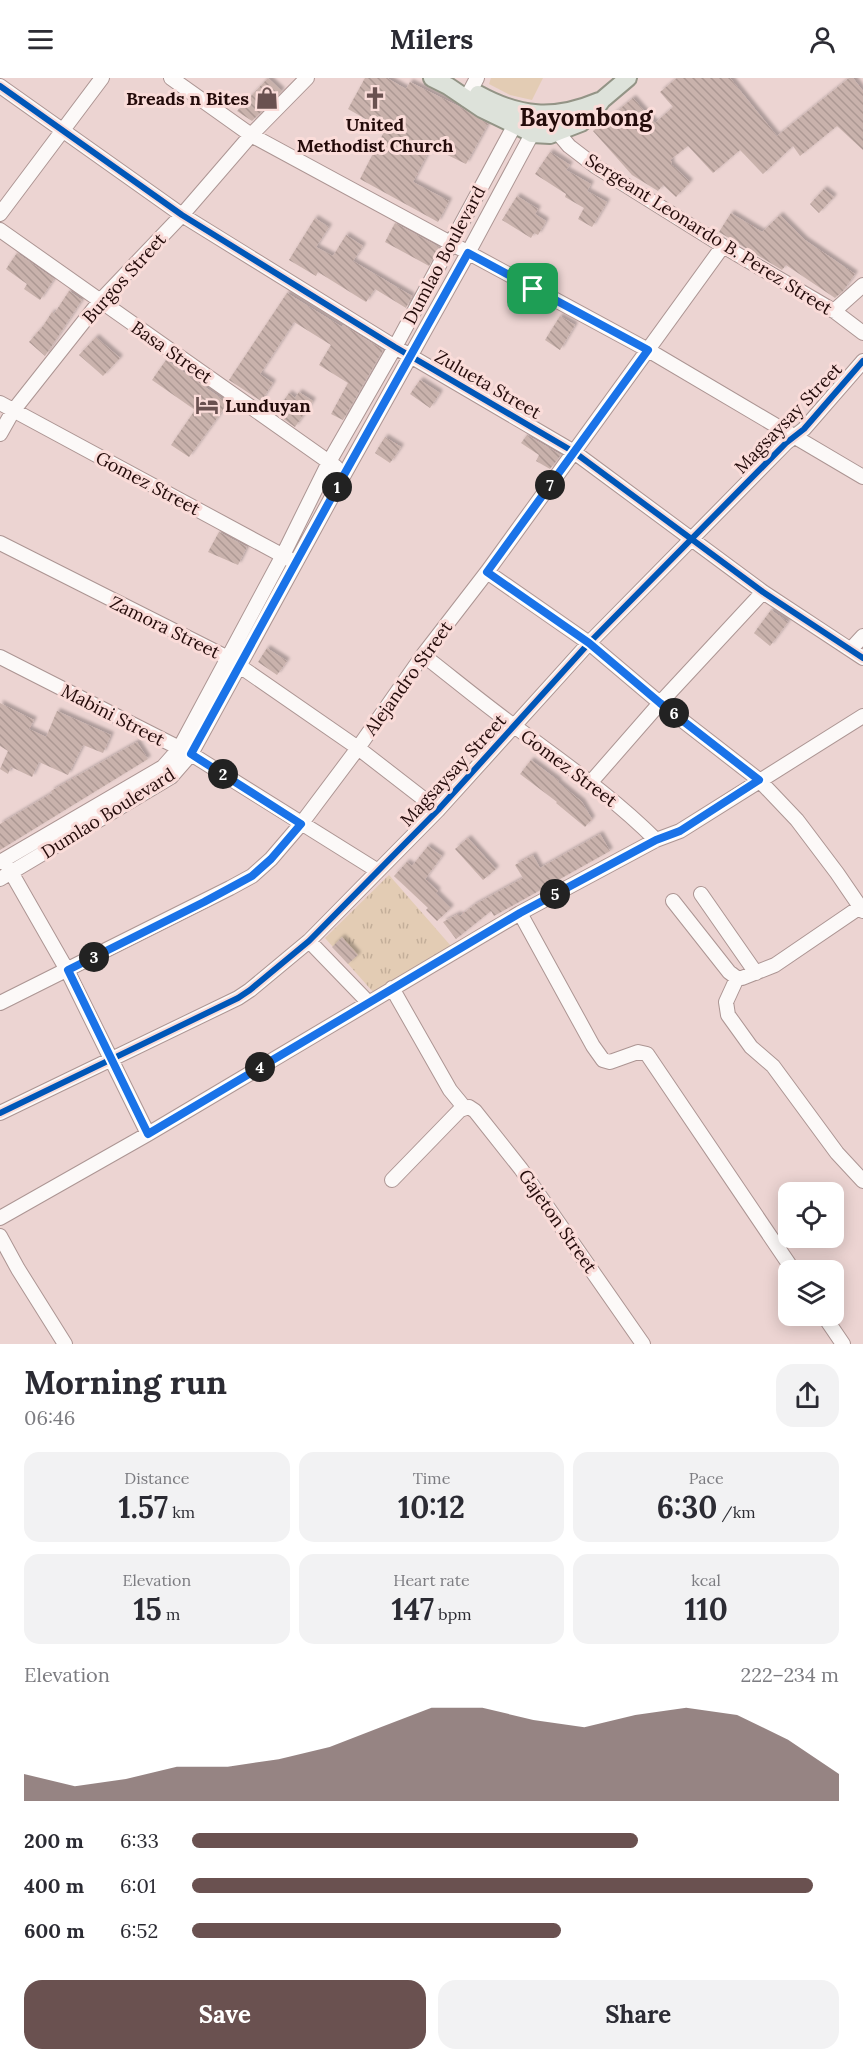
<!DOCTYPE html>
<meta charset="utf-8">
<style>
body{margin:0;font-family:Lora,serif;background:#f2f2f3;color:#2b2b33;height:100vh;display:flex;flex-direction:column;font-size:22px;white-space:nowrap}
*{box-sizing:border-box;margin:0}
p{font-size:20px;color:#7c7c81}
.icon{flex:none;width:33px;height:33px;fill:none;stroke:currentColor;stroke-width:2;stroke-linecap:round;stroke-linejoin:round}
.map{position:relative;height:1266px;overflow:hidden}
.side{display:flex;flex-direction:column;background:#fff;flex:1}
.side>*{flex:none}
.buttons{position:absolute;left:778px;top:1104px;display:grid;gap:12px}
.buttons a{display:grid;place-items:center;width:66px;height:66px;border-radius:12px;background:#fff;box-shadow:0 3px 15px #0003;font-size:30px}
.pin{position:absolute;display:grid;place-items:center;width:51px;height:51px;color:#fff;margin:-26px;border-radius:12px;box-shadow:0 3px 9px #0006}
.km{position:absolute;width:30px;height:30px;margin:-15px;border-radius:50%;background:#222;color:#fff;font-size:16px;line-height:30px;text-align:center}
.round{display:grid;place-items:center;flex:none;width:63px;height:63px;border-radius:18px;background:#f2f2f3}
.headline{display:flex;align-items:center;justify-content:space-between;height:102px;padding:0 24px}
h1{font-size:33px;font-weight:700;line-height:45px}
.figures{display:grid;grid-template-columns:repeat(3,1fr);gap:9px;height:102px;padding:6px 24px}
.figures div{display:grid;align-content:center;border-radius:15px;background:#f2f2f3;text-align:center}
.figures b{font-size:30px;font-weight:700}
.figures small{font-size:16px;font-weight:400}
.figures p{font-size:16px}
.chart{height:168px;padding:12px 24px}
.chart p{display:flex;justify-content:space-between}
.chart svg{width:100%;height:108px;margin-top:6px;fill:#6a5150;opacity:.7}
.button{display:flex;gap:12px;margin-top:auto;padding:12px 24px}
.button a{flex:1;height:69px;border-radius:18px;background:#6a5150;color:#fff;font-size:24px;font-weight:700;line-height:69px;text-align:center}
.button a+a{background:#f2f2f3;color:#2b2b33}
ul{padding:0 24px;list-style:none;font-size:20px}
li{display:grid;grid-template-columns:96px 72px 1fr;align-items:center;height:45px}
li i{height:15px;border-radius:8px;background:#6a5150}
header{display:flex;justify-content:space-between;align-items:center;height:78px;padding:0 24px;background:#fff;font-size:27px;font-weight:700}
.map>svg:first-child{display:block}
.green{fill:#e3ccb4}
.park{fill:url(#park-tufts)}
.building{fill:url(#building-back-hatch);filter:url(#shadow)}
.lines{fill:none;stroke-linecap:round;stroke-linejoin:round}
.minor-casing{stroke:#ac9593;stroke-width:16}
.major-casing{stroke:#939486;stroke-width:20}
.minor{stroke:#fcf9f8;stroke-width:14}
.major{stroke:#dde2da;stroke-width:16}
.cycleway-casing{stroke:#fadcd9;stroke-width:10}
.cycleway{stroke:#0057b8;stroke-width:6}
.route-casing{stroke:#fff;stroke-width:12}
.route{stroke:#1a73e8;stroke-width:8}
.labels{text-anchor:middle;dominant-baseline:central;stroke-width:6;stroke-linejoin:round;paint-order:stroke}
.poi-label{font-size:18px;font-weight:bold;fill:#240b0a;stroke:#fadcd9;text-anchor:end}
.street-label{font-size:18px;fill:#240b0a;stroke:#fadcd9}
.district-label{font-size:24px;font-weight:bold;fill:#240b0a;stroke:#fadcd9}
</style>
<header><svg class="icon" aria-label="menu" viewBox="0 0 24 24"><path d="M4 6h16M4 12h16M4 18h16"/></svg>Milers<svg class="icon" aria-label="person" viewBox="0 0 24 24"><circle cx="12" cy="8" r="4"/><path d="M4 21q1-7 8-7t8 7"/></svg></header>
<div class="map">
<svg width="863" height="1266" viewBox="0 0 863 1266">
<defs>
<pattern id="park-tufts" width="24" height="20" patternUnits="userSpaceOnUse" patternTransform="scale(1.5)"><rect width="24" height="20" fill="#e3ccb4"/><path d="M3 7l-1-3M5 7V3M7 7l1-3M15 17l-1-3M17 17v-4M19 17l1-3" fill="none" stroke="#c3ae99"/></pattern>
<pattern id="building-back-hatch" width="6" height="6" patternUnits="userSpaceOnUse" patternTransform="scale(1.5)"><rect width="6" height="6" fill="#c9b2ac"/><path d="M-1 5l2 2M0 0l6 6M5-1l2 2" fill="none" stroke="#ac9893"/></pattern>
<filter id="shadow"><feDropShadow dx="3" dy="-3" stdDeviation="1.5" flood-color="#0004"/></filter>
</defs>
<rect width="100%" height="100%" fill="#ecd4d2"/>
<path class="green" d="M491,0H543L532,22L510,17L489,6Z"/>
<path class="park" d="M389,797L451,868L373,914L325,860Z"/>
<path class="building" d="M268,0L282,13L252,43L237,33Z
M365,0H387L406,11L410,4L460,29L488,46L466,86L431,69L413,104L449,123L438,144L360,101L385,52L348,31Z
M677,0H730L777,58L849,0H853L863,13V72L837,48L800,78L793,68L763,96L740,72L713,95L688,68L670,82L672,84L671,86L690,104L676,119L663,107L658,113L632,97L593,53L633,20L655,45L673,29L660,14Z
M550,74L570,87L566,92L591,106L587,113L607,124L592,149L578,141L584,130L565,119L566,116L535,96Z
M824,111L834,119L819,135L810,126Z
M517,118L538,131L535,136L546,143L538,157L534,155L531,160L502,142Z
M731,135L762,154L780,137L805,162L855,196L843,213L835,220L786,187L782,192L719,154Z
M315,140L329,149L316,169L333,178L346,157L363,168L353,183L412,218L406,230L375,211L366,224L318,194L316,198L289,182Z
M395,145L439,169L429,188L385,164Z
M17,175L54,201L40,222L24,211L27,206L6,191Z
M69,213L82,222L45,278L29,264L43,248L52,234L54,236Z
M287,215L342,249L343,247L383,272L343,342L331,336L348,305L319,287L331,267L294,244L260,296L273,305L261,323L229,302Z
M560,238L575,247L560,272L545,262Z
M96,259L120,280L103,298L79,277Z
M166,282L228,325L189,379L171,367L195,332L152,302Z
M420,302L440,315L430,330L410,316Z
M299,314L313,323L295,349L275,335L289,315L295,320Z
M527,357L561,377L550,391L536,383L539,377L521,365Z
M385,359L401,369L390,385L375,375Z
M219,454L247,469L238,487L208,474Z
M771,532L788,544L770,568L754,555Z
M267,570L287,583L277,597L258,584Z
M0,625L34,642L29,651L46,659L57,633L111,657L103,675L83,667L68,697L39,684L32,699L11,689L8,696L0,691L8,673L0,668Z
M137,664L148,681L0,772V746L52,715L51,713Z
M531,682L559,703L558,704L582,724L592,741L585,749L556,725L557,724L520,696Z
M600,756L610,773L494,838L491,833L456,861L443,844L458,836L460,838L474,827L523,800L515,787L533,777L540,790Z
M468,760L496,791L483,802L455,771Z
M428,768L442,778L425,801L438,813L436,815L451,830L437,843L426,832L428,830L394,798L407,784L412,788Z
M342,859L358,877L348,886L332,869Z"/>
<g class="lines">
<g class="minor-casing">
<path id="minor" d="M171,0L251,57L648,272L863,399
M0,8L182,137L395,269L574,374L763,514L863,580
M466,21L477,0
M543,37L569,68L595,88L723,168L834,233L863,255
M0,136L102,0
M0,152L336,389
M834,233L863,207
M0,325L289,481
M0,356L13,333L100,223L182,137L251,57L307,0
M0,465L228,580L358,670L438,732
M487,494L589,565L660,625L759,702L797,742L837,795L863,833
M851,571L863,558
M423,577C454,601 485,627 517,650C565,686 613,719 656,762
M0,579L191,676L378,793
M591,704L660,625L763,514
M0,784L163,689L179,671L283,477L329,384L395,269L519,39
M7,787L67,892L148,1056
M0,801L171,699L191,676L345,395L468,175L532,56
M701,816L756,895
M673,823L729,894L737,900H742L775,887L860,829
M520,835L593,968L603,982L610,984L638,974L647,976L793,1192
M309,863L368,924
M737,900L726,924L728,937L751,969L773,988L837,1075L863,1103
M392,910L450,1012L464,1029
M0,925L230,810L252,798L271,781L301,746L358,670L423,577L487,494L723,168
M0,1035L238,920L250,912L309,863L438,732L589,565L786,365L804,351L863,283
M392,1102L460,1032L469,1029L475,1033L521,1091L643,1266
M0,1140L148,1056L520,835L656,762L680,753L863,638
M0,1158L18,1191L65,1266
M824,1238L843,1266"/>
</g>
<g class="major-casing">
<path id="major" d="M432,0L448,8L482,31L525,52L532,56L550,57L581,45L592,36L602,22L628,0
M478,16C520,39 554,42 599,23"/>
</g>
<use href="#minor" class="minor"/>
<use href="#major" class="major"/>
<g class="cycleway-casing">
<path id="cycleway" d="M0,8L182,137L395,269L574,374L763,514L863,580
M0,1035L238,920L250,912L309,863L438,732L589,565L786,365L804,351L863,283"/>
</g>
<use href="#cycleway" class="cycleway"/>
</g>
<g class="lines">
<g class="route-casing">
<path id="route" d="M468,175L648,272L487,494L589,565L660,625L759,702L680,753L656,762L520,835L148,1056L68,892L204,824L252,798L271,781L301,746L191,676L345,395Z"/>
</g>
<use href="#route" class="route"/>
</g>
<defs>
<g id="shop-bare" transform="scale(1.8)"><path d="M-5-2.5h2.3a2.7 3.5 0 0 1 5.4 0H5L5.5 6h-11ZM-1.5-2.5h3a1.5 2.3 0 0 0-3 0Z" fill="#6a5150" stroke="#fadcd9" stroke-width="2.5" paint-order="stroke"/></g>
<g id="church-bare" transform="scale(1.8)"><path d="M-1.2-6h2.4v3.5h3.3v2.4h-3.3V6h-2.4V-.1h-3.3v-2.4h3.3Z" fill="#6a5150" stroke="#fadcd9" stroke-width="2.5" paint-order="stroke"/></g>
<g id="hotel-bare" transform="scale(1.8)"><path d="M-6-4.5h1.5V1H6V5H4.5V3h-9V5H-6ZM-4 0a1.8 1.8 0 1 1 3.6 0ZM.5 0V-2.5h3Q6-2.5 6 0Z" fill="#6a5150" stroke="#fadcd9" stroke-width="2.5" paint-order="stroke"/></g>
</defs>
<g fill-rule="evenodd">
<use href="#shop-bare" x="267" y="20"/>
<use href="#church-bare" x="375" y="20"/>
<use href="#hotel-bare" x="207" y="327"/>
</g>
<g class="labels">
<g class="poi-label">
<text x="249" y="20">Breads n Bites</text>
<text x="375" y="46" text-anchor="middle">United<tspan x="375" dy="21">Methodist Church</tspan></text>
<text x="225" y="327" text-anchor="start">Lunduyan</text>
</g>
<g class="street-label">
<text transform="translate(709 156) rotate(32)">Sergeant Leonardo B. Perez Street</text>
<text transform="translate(444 177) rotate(-62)">Dumlao Boulevard</text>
<text transform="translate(124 200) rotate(-48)">Burgos Street</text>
<text transform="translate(172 274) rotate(35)">Basa Street</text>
<text transform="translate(488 306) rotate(30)">Zulueta Street</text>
<text transform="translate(788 340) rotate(-46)">Magsaysay Street</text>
<text transform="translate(148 405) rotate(28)">Gomez Street</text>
<text transform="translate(165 549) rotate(26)">Zamora Street</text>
<text transform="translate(408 600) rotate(-54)">Alejandro Street</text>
<text transform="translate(113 637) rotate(27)">Mabini Street</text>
<text transform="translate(569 690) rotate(37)">Gomez Street</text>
<text transform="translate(453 692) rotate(-47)">Magsaysay Street</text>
<text transform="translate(108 735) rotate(-32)">Dumlao Boulevard</text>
<text transform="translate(558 1143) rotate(55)">Gajeton Street</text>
</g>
<g class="district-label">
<text x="586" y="39">Bayombong</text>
</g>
</g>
</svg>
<div class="buttons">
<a><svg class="icon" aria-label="locate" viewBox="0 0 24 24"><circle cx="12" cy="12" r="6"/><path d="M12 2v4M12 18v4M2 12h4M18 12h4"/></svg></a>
<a><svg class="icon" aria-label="layers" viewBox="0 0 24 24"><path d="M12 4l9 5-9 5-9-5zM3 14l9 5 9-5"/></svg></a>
</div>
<div class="pin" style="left:533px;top:211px;background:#1e9e55"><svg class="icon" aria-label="arrive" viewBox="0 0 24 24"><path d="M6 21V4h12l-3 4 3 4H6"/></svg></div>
<b class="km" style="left:337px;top:409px">1</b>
<b class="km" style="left:223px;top:696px">2</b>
<b class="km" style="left:94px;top:879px">3</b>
<b class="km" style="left:260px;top:989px">4</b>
<b class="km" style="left:555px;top:816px">5</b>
<b class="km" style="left:674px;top:635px">6</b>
<b class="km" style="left:550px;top:407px">7</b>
</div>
<section class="side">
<div class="headline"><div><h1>Morning run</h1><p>06:46</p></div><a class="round"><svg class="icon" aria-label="share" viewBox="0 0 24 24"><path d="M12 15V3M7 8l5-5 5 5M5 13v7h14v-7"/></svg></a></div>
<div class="figures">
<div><p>Distance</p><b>1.57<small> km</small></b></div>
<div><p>Time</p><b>10:12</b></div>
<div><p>Pace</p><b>6:30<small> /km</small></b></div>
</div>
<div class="figures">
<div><p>Elevation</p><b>15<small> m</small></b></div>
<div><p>Heart rate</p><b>147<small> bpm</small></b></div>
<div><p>kcal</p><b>110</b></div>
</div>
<div class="chart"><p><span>Elevation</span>222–234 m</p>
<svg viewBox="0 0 160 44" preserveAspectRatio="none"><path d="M0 44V33L10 38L20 35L30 30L40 30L50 27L60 22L70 14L80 6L90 6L100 11L110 14L120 9L130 6L140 9L150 19L160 33V44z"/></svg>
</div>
<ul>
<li><b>200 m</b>6:33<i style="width:69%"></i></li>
<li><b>400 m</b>6:01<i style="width:96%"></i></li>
<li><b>600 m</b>6:52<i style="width:57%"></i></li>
</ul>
<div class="button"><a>Save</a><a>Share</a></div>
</section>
